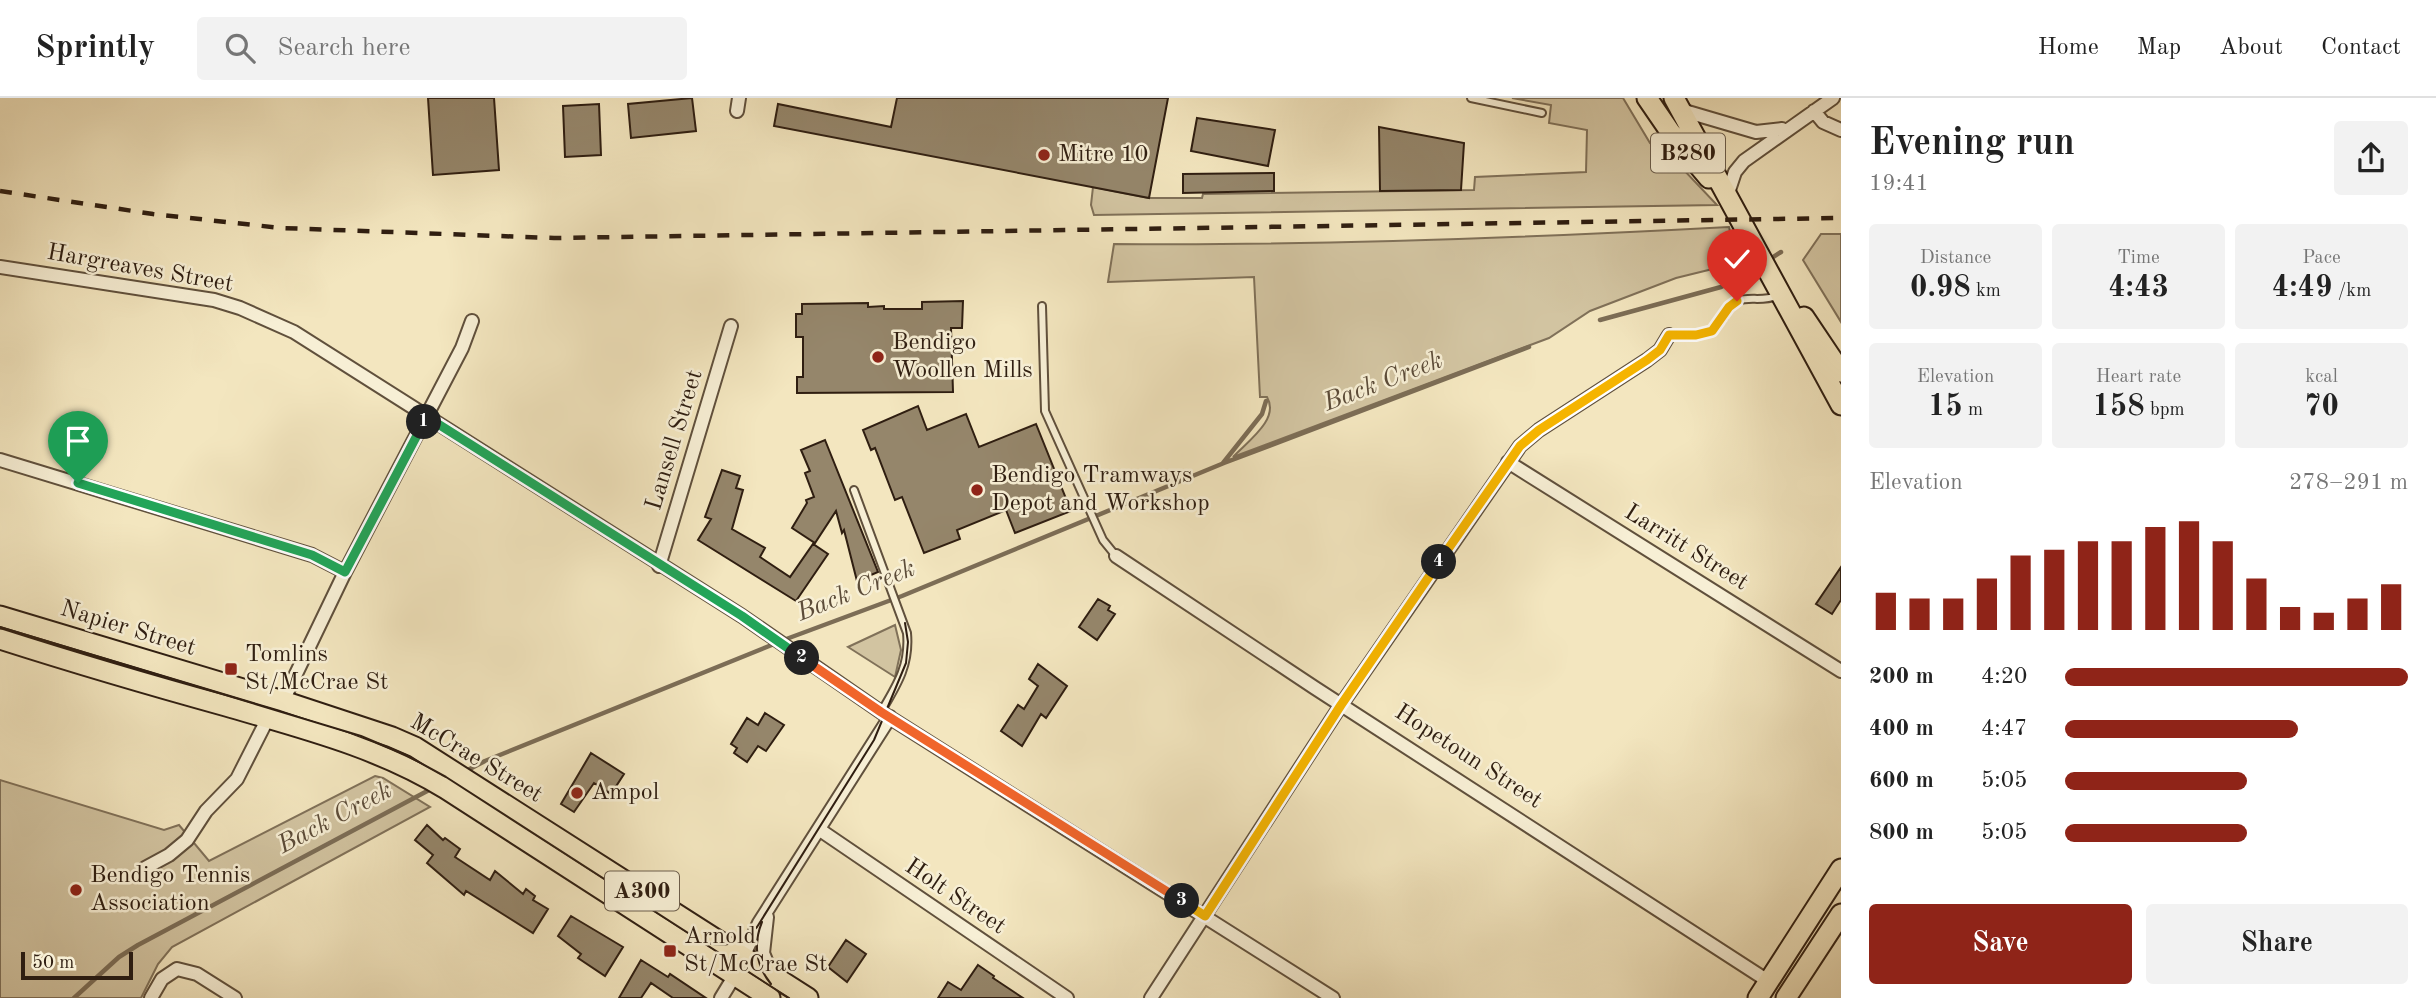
<!DOCTYPE html>
<meta charset="utf-8">
<style>
body{margin:0;font-family:"Old Standard TT",serif;background:#f2f2f2;color:#222;height:100vh;display:flex;flex-direction:column;font-size:26px;white-space:nowrap}
*{box-sizing:border-box;margin:0}
p{font-size:23px;color:#767676}
.icon{flex:none;width:38px;height:38px;fill:none;stroke:currentColor;stroke-width:2;stroke-linecap:round;stroke-linejoin:round}
.map{position:relative;flex:1;overflow:hidden}
.panel{display:flex;flex-direction:column;background:#fff;width:595px}
.panel>*{flex:none}
.scale{position:absolute;left:21px;bottom:18px;width:112px;box-sizing:border-box;padding-left:7px;border:4px solid #2f1e11;border-top:0;font-size:19px;line-height:24px;white-space:nowrap;color:#2f1e11;-webkit-text-stroke:5px #f7efd5;paint-order:stroke}
.pin{position:absolute;display:grid;place-items:center;width:60px;height:60px;color:#fff;margin:-72px -30px;border-radius:50% 50% 50% 0;rotate:-45deg;box-shadow:0 0 7px #0007}
.pin .icon{rotate:45deg}
.km{position:absolute;width:35px;height:35px;margin:-18px;border-radius:50%;background:#222;color:#fff;font-size:19px;line-height:35px;text-align:center}
.round{display:grid;place-items:center;flex:none;width:74px;height:74px;border-radius:7px;background:#f2f2f2}
.head{display:flex;align-items:center;justify-content:space-between;height:119px;padding:0 28px}
h1{font-size:38px;font-weight:700;line-height:52px}
.metrics{display:grid;grid-template-columns:repeat(3,1fr);gap:10px;height:119px;padding:7px 28px}
.metrics div{display:grid;align-content:center;border-radius:7px;background:#f2f2f2;text-align:center}
.metrics b{font-size:30px;font-weight:700}
.metrics small{font-size:19px;font-weight:400}
.metrics p{font-size:19px}
.chart{height:196px;padding:14px 28px}
.chart p{display:flex;justify-content:space-between}
.chart svg{width:100%;height:126px;margin-top:7px;stroke:#8f2418;stroke-width:6}
.action{display:flex;gap:14px;margin-top:auto;padding:14px 28px}
.action a{flex:1;height:80px;border-radius:7px;background:#8f2418;color:#fff;font-size:28px;font-weight:700;line-height:80px;text-align:center}
.action a+a{background:#f2f2f2;color:#222}
ul{padding:0 28px;list-style:none;font-size:23px}
li{display:grid;grid-template-columns:112px 84px 1fr;align-items:center;height:52px}
li i{height:18px;border-radius:9px;background:#8f2418}
header{display:flex;align-items:center;gap:42px;box-sizing:border-box;height:98px;padding:0 35px;background:#fff;border-bottom:2px solid #e0e0e0}
header strong{font-size:33px}
nav{display:flex;gap:38px;margin-inline-start:auto;font-size:24px}
.search{width:490px;height:63px;background:#f2f2f2;display:flex;align-items:center;gap:18px;box-sizing:border-box;padding:0 24px;border-radius:7px;color:#767676;font-size:26px}
main{display:flex;flex:1;min-height:0}
.map>svg:first-child{display:block}
.green{fill:#d2c4a1;stroke:#807159;stroke-width:2}
.lines{fill:none;stroke-linecap:round;stroke-linejoin:round}
.stream{stroke:#7c6d56;stroke-width:4.5}
.building{fill:#95866b;stroke:#2f1e11;stroke-width:2}
.service-casing{stroke:#60503c;stroke-width:10}
.minor-casing{stroke:#60503c;stroke-width:16}
.primary-casing{stroke:#2f1e11;stroke-width:23}
.trunk-casing{stroke:#2f1e11;stroke-width:23}
.service{stroke:#f7efd5;stroke-width:6}
.minor{stroke:#f7efd5;stroke-width:12}
.primary{stroke:#f3e6bf;stroke-width:19}
.trunk{stroke:#f3e6bf;stroke-width:19}
.tram{stroke:#2f1e11;stroke-width:2}
.rail{stroke:#2f1e11;stroke-width:4.5;stroke-dasharray:12 12;stroke-linecap:butt}
.split-1-casing{stroke:#fff;stroke-width:14}
.split-2-casing{stroke:#fff;stroke-width:14}
.split-3-casing{stroke:#fff;stroke-width:14}
.split-4-casing{stroke:#fff;stroke-width:14}
.split-5-casing{stroke:#fff;stroke-width:14}
.split-1{stroke:#22a559;stroke-width:9}
.split-2{stroke:#22a559;stroke-width:9}
.split-3{stroke:#f0652b;stroke-width:9}
.split-4{stroke:#f5b400;stroke-width:9}
.split-5{stroke:#f5b400;stroke-width:9}
.poi-dot{fill:#8f2418;stroke:#f7efd5;stroke-width:2.5}
.labels{text-anchor:middle;dominant-baseline:central;stroke-width:5;stroke-linejoin:round;paint-order:stroke}
.shield{fill:#f7efd5;stroke:#6b5d4c;stroke-width:2}
.shield-label{font-size:23px;font-weight:bold;fill:#2f1e11}
.poi-label{font-size:24px;fill:#2f1e11;stroke:#f7efd5;text-anchor:start}
.street-label{font-size:24px;fill:#2f1e11;stroke:#f7efd5}
.water-label{font-size:26px;font-style:italic;fill:#5c4c39;stroke:#f7efd5}
</style>
<header>
<strong>Sprintly</strong>
<div class="search"><svg class="icon" aria-label="search" viewBox="0 0 24 24"><circle cx="10" cy="10" r="6"/><path d="M15 15l6 6"/></svg>Search here</div>
<nav><a>Home</a><a>Map</a><a>About</a><a>Contact</a></nav>
</header>
<main>
<div class="map">
<svg width="1841" height="900" viewBox="0 0 1841 900">
<rect width="100%" height="100%" fill="#f3e6bf"/>
<filter id="stains"><feTurbulence type="fractalNoise" baseFrequency=".00286" numOctaves="4"/><feColorMatrix values="0 0 0 0 .2 0 0 0 0 .09 0 0 0 0 .02 0 0 0 .5 -.17"/></filter>
<radialGradient id="worn" r=".72"><stop offset=".6" stop-color="#630" stop-opacity="0"/><stop offset="1" stop-color="#630" stop-opacity=".3"/></radialGradient>
<path class="green" d="M1512,0H1623L1650,45L1682,70L1717,107L1094,117L1091,107L1093,89L1149,100H1202L1203,96L1474,92L1475,79L1586,74L1587,32L1549,25L1551,7Z
M1729,129L1737,165L1676,180L1590,213L1549,240L1233,359C1248,343 1280,321 1267,299H1260L1254,179L1108,184L1114,146C1319,148 1524,140 1729,129Z
M1821,136H1841V224L1803,162Z
M895,527L901,552L895,579L848,549Z
M375,678L383,680L430,709L172,849L158,866L141,900H0V682L164,732L179,727L209,763Z"/>
<g class="lines">
<path class="stream" d="M1767,163L1781,154
M1600,222L1721,189L1760,167
M1223,365L1262,316L1266,303
M464,674L485,663L789,540L902,498L1224,365L1529,249
M74,900L119,859L138,847L431,691"/>
</g>
<path class="building" d="M428,0H494L499,72L433,77Z
M692,0L696,33L631,40L628,6Z
M897,0H1168L1149,100L774,28L778,6L891,29Z
M599,6L601,57L565,59L563,8Z
M1197,20L1275,32L1268,68L1191,53Z
M1379,29L1464,45L1461,92L1380,93Z
M1274,75V93L1183,95V76Z
M963,203L962,230H951L953,294L797,295V279H803V239H796V216H802V206L868,205V209L884,208V211H922V204Z
M918,308L927,332L966,316L979,349L1036,326L1071,413L1015,435L1006,412L957,432L960,441L924,455L902,399L895,402L875,350L871,352L863,332Z
M825,342L878,474L857,483L844,432L842,435L836,413L815,445L792,430L807,405L806,402L814,399L805,375L810,373L801,352Z
M722,372L740,378L736,390L743,392L732,431L765,450L760,459L790,479L813,446L828,456L796,503L698,442L711,421L705,419Z
M1841,469V502L1832,516L1816,506Z
M1098,501L1110,508L1108,512L1115,516L1097,542L1079,529Z
M1038,566L1067,588L1046,620L1041,616L1022,648L1001,633L1018,607L1024,611L1038,588L1029,581Z
M765,615L784,627L766,653L758,648L747,664L734,655L737,650L731,646L747,620L758,627Z
M591,655L624,676L611,696L594,685L574,714L561,706Z
M427,727L443,742L445,740L460,751L455,759L490,782L495,773L523,796L526,791L535,798L533,802L548,811L533,835L466,793L464,797L427,765L433,757L415,742Z
M571,818L623,849L605,878L578,860L581,856L558,838Z
M846,842L866,856L847,884L828,869Z
M641,862L668,879L670,876L706,900H673L651,885L641,900H619Z
M978,867L994,878L993,880L1023,900H938L948,884L961,892Z"/>
<g class="lines">
<g class="service-casing">
<path id="service" d="M1471,0L1542,15
M1042,208L1045,313L1103,442L1116,458
M1669,237C1692,237 1710,240 1724,219C1728,212 1731,206 1738,203C1749,198 1761,204 1777,198
M854,392L907,535C910,567 897,587 881,614"/>
</g>
<g class="minor-casing">
<path id="minor" d="M1681,12L1756,34L1782,31
M737,13L739,0
M1814,13L1823,24L1841,32
M1727,98L1735,74L1744,63L1833,0
M0,169L214,202L240,210L294,234L742,518L881,614L1333,900
M0,362L312,457L345,474
M1508,364L1841,573
M1116,458L1315,590L1768,883
M659,468L731,228
M283,603L345,474L462,250L472,223
M820,732L1067,900
M145,770L169,757L187,742L206,713L237,681L268,620
M767,819L763,855L770,872
M744,857L759,825L890,619
M151,900L162,881L177,871L197,876L235,900
M721,900L735,877
M1151,900L1341,607L1520,348L1539,332L1647,262L1660,252L1669,237"/>
</g>
<g class="primary-casing">
<path id="primary" d="M1647,0L1671,35L1709,80
M1674,0L1841,307
M1804,219L1841,274
M1758,900L1841,771
M1786,900L1841,816"/>
</g>
<g class="trunk-casing">
<path id="trunk" d="M0,518L283,603L392,639L415,649L808,900
M0,541C75,565 150,587 226,608C301,630 378,649 446,691L770,900"/>
</g>
<use href="#service" class="service"/>
<use href="#minor" class="minor"/>
<use href="#primary" class="primary"/>
<use href="#trunk" class="trunk"/>
<path class="tram" d="M0,529L361,638L406,657L446,679L789,900
M762,824C753,846 756,868 771,886
M708,845C728,850 744,843 757,829L874,642L906,565L908,544L905,525"/>
<path class="rail" d="M0,93L153,116L281,130L554,140L1841,120"/>
</g>
<g class="lines">
<g class="split-1-casing">
<path id="split-1" d="M78,385L312,457L345,474L424,324"/>
</g>
<g class="split-2-casing">
<path id="split-2" d="M424,324L427,319L742,518L802,560"/>
</g>
<g class="split-3-casing">
<path id="split-3" d="M802,560L881,614L1182,803"/>
</g>
<g class="split-4-casing">
<path id="split-4" d="M1182,803L1205,818L1341,607L1439,464"/>
</g>
<g class="split-5-casing">
<path id="split-5" d="M1439,464L1520,348L1539,332L1647,262L1660,252L1669,237H1696L1712,233L1729,209L1737,203"/>
</g>
<use href="#split-1" class="split-1"/>
<use href="#split-2" class="split-2"/>
<use href="#split-3" class="split-3"/>
<use href="#split-4" class="split-4"/>
<use href="#split-5" class="split-5"/>
</g>
<g class="poi-dot">
<circle cx="1044" cy="57" r="7"/>
<circle cx="878" cy="259" r="7"/>
<circle cx="977" cy="392" r="7"/>
<rect x="224" y="564" width="14" height="14" rx="3.5"/>
<circle cx="577" cy="695" r="7"/>
<circle cx="76" cy="792" r="7"/>
<rect x="663" y="846" width="14" height="14" rx="3.5"/>
</g>
<g class="labels">
<g class="shield">
<rect x="1651" y="35.5" width="74" height="39" rx="5"/>
<rect x="605" y="773.5" width="74" height="39" rx="5"/>
</g>
<g class="shield-label">
<text x="1688" y="55">B280</text>
<text x="642" y="793">A300</text>
</g>
<g class="poi-label">
<text x="1058" y="57">Mitre 10</text>
<text x="892" y="245">Bendigo<tspan x="892" dy="28">Woollen Mills</tspan></text>
<text x="991" y="378">Bendigo Tramways<tspan x="991" dy="28">Depot and Workshop</tspan></text>
<text x="245" y="557">Tomlins<tspan x="245" dy="28">St/McCrae St</tspan></text>
<text x="591" y="695">Ampol</text>
<text x="90" y="778">Bendigo Tennis<tspan x="90" dy="28">Association</tspan></text>
<text x="684" y="839">Arnold<tspan x="684" dy="28">St/McCrae St</tspan></text>
</g>
<g class="street-label">
<text transform="translate(140 171) rotate(10)">Hargreaves Street</text>
<text transform="translate(675 342) rotate(-73)">Lansell Street</text>
<text transform="translate(1686 450) rotate(32)">Larritt Street</text>
<text transform="translate(128 531) rotate(17)">Napier Street</text>
<text transform="translate(1468 659) rotate(33)">Hopetoun Street</text>
<text transform="translate(476 661) rotate(31)">McCrae Street</text>
<text transform="translate(955 799) rotate(34)">Holt Street</text>
</g>
<g class="water-label">
<text transform="translate(1383 284) rotate(-21)">Back Creek</text>
<text transform="translate(856 493) rotate(-22)">Back Creek</text>
<text transform="translate(335 720) rotate(-28)">Back Creek</text>
</g>
</g>
<rect width="100%" height="100%" filter="url(#stains)"/>
<rect width="100%" height="100%" fill="url(#worn)"/>
</svg>
<div class="scale">50 m</div>
<div class="pin" style="left:78px;top:385px;background:#1e9e55"><svg class="icon" aria-label="arrive" viewBox="0 0 24 24"><path d="M6 21V4h12l-3 4 3 4H6"/></svg></div>
<div class="pin" style="left:1737px;top:203px;background:#d93025"><svg class="icon" aria-label="check" viewBox="0 0 24 24"><path d="M5 12l5 5 9-10"/></svg></div>
<b class="km" style="left:424px;top:324px">1</b>
<b class="km" style="left:802px;top:560px">2</b>
<b class="km" style="left:1182px;top:803px">3</b>
<b class="km" style="left:1439px;top:464px">4</b>
</div>
<section class="panel">
<div class="head"><div><h1>Evening run</h1><p>19:41</p></div><a class="round"><svg class="icon" aria-label="share" viewBox="0 0 24 24"><path d="M12 15V3M7 8l5-5 5 5M5 13v7h14v-7"/></svg></a></div>
<div class="metrics">
<div><p>Distance</p><b>0.98<small> km</small></b></div>
<div><p>Time</p><b>4:43</b></div>
<div><p>Pace</p><b>4:49<small> /km</small></b></div>
</div>
<div class="metrics">
<div><p>Elevation</p><b>15<small> m</small></b></div>
<div><p>Heart rate</p><b>158<small> bpm</small></b></div>
<div><p>kcal</p><b>70</b></div>
</div>
<div class="chart"><p><span>Elevation</span>278–291 m</p>
<svg viewBox="0 0 160 44" preserveAspectRatio="none"><path d="M5 44V31M15 44V33M25 44V33M35 44V26M45 44V18M55 44V16M65 44V13M75 44V13M85 44V8M95 44V6M105 44V13M115 44V26M125 44V36M135 44V38M145 44V33M155 44V28"/></svg>
</div>
<ul>
<li><b>200 m</b>4:20<i style="width:100%"></i></li>
<li><b>400 m</b>4:47<i style="width:68%"></i></li>
<li><b>600 m</b>5:05<i style="width:53%"></i></li>
<li><b>800 m</b>5:05<i style="width:53%"></i></li>
</ul>
<div class="action"><a>Save</a><a>Share</a></div>
</section>
</main>
